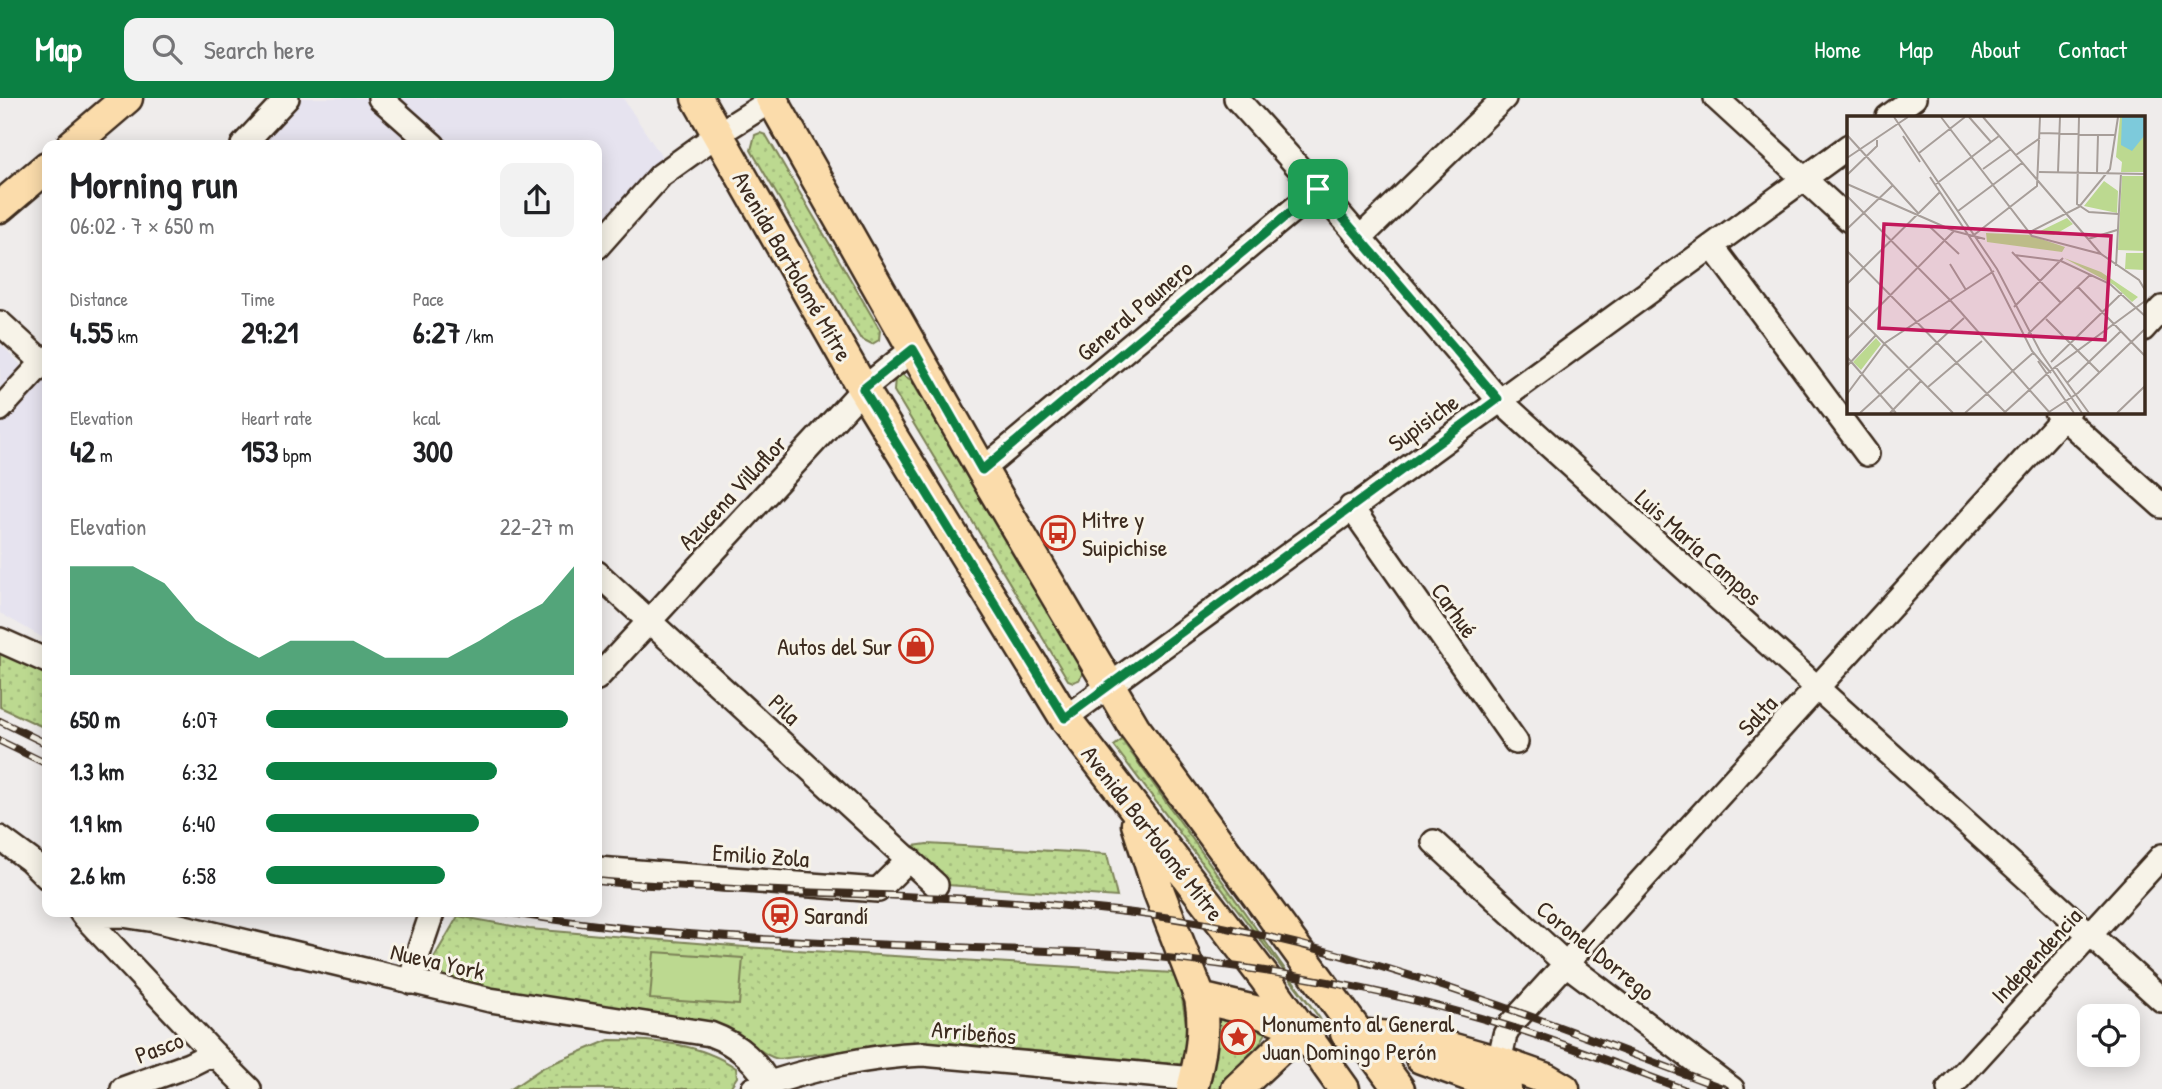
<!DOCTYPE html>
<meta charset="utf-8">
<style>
body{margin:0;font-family:"Patrick Hand",sans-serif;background:#f2f2f2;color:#202124;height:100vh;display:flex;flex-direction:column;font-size:26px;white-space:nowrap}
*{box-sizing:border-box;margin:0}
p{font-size:23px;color:#757577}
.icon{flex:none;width:38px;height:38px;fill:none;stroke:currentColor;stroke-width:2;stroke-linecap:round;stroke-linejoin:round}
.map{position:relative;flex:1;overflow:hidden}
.drawer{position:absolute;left:42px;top:42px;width:560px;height:777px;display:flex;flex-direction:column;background:#fff;border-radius:14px;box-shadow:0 4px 18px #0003}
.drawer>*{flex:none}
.tools{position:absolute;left:2077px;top:906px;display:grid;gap:14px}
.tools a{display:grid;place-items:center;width:63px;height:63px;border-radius:14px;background:#fff;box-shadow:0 4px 18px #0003;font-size:35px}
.pin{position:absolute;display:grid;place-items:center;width:60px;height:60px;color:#fff;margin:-30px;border-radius:14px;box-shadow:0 4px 10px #0006}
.round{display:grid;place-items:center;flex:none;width:74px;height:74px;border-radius:14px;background:#f2f2f2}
.summary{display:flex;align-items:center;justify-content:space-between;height:119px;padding:0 28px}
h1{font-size:38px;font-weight:700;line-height:52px}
.metrics{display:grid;grid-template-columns:repeat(3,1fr);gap:10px;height:119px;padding:7px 28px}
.metrics div{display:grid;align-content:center}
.metrics b{font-size:30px;font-weight:700}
.metrics small{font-size:19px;font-weight:400}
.metrics p{font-size:19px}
.chart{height:196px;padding:14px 28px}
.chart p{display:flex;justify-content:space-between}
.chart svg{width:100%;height:126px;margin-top:7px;fill:#0b8043;opacity:.7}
ul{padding:0 28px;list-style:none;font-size:23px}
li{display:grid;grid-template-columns:112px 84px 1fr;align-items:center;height:52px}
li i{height:18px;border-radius:9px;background:#0b8043}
header{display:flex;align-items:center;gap:42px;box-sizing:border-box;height:98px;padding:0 35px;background:#0b8043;color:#fff}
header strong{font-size:33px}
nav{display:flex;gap:38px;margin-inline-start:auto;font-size:24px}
.search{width:490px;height:63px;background:#f2f2f2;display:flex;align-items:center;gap:18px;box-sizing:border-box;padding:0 24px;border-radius:14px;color:#757577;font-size:26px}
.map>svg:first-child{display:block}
.built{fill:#e6e3ef}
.green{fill:url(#green-dots);stroke:#7c8257;stroke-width:2}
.pitch{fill:#bcd990;stroke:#7c8257;stroke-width:2}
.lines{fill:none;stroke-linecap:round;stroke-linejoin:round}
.minor-casing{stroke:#3b2a1e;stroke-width:28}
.major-casing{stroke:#3b2a1e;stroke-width:35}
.minor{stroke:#f7f3e8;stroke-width:23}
.major{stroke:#fbdcab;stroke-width:30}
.rail-casing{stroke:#3b2a1e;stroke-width:8}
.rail{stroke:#f7f3e8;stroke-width:5;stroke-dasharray:16;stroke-linecap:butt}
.route-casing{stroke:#fff;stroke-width:14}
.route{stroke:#0b8043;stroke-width:9}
.labels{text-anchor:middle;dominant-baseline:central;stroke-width:6;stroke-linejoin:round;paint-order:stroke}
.street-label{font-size:24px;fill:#3b2a1e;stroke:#f7f3e8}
.poi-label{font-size:24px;fill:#3b2a1e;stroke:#f7f3e8;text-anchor:start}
.inset-road{fill:none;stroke:#a79e99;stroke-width:2}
.view{fill:#c2185b;fill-opacity:0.15;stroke:#c2185b;stroke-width:3.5}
.inset-edge{fill:none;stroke:#3b2a1e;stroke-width:3.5}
</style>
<header>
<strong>Map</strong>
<div class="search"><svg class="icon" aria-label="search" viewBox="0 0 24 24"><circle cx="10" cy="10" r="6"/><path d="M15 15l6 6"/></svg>Search here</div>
<nav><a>Home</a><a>Map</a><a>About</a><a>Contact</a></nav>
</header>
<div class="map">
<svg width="2162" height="991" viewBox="0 0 2162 991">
<defs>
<pattern id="green-dots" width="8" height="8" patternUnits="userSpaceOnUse" patternTransform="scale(1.75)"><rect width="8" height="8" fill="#bcd990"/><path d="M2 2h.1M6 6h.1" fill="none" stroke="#a2ba7c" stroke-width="1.8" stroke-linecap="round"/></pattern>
</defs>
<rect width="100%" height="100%" fill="#efeceb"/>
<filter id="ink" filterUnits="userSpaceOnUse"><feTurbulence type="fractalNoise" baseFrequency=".0143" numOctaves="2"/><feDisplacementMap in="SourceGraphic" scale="14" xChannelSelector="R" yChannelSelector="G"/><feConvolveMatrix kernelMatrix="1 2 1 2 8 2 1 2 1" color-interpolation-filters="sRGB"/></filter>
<g filter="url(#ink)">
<path class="built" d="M297,0H623L669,70L597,146V47H255Z
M0,245L39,286L47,278V542L0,515Z"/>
<path class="green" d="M760,35L766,37L880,232L879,242L872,246L860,240L751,52L755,37Z
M901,276L911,282L1082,570V577L1079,582L1073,584L1068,582L894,293L895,279Z
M0,553L47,575V631L0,609Z
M1122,642L1321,922L1114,648Z
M927,746L1107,756L1117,799L947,787L906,749Z
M458,818L529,831L745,849L1173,875L1179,881L1191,957L1184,967L950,945L889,947L779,961C762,958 745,938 728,931L443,881L434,874L432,863Z
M1212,917L1269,930L1245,971L1221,991H1203Z
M609,942C654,942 698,944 736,970L737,979L729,991H511L544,969Z"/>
<path class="pitch" d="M654,854L743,860L739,907L650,901Z"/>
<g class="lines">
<g class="minor-casing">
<path id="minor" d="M380,0L433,47
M1236,0L1318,91L1498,301L2162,902
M1716,0L1849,122
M1888,19L1914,0
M243,47L287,0
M1360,140L1504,0
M1712,148L1867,356
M597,149L661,77L718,36L772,2
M0,225L47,268
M2143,231L2162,210
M0,311L47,260
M2056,313L2162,408
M982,372L1318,91
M1351,409L1516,644
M597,475L936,787
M0,542L47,563
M597,580L863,291L913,251
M1065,620L1849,48
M0,740L30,762L47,779
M1434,744L1565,865L1732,991
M597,771L878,792L909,761
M81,814L84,818L122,817L155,822L490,902L710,936C740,947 757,964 772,991
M84,818L213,955L249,991
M411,884L416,862L432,815
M1499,964L1505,937L1511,926L2069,313
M123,991L189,967L213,955
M753,991C805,972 868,958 923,956L1194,981
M1949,991L2162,758"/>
</g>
<g class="major-casing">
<path id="major" d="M697,0L863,291L1065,620L1264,879L1344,991
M771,0L982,372L1134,629L1399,991
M72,47L127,0
M0,109L47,69
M1137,726L1159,794L1200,900C1206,931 1200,961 1192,991
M1200,900L1255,913L1304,931
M1346,935L1422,942L1499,964L1547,981L1564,991
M1421,960L1506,991
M1237,991L1302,930"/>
</g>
<use href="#minor" class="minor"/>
<use href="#major" class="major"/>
<g class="rail-casing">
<path id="rail" d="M0,623L47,646
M0,643L47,666
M597,783C635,787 674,788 713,790C865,798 1019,798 1171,820C1362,849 1545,924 1725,991
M507,814C669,842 834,844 998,851C1048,853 1099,854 1148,858C1268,870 1393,893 1508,928C1567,946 1625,970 1683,991"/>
</g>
<use href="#rail" class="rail"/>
</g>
</g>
<g class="lines" filter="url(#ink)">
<g class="route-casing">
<path id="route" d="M1318,91L1498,301L1065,620L863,291L913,251L982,372Z"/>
</g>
<use href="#route" class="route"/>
</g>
<defs>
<g id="bus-ring" transform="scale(1.75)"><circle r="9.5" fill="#f7f3e8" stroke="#c8321e" stroke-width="1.5"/><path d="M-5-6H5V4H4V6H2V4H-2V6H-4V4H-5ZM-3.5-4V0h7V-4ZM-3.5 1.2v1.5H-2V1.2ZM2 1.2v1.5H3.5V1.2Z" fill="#c8321e"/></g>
<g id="shop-ring" transform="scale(1.75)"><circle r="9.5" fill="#f7f3e8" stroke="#c8321e" stroke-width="1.5"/><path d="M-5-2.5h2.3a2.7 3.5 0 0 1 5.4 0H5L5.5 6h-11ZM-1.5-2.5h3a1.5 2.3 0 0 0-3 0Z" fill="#c8321e"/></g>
<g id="station-ring" transform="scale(1.75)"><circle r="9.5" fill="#f7f3e8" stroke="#c8321e" stroke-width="1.5"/><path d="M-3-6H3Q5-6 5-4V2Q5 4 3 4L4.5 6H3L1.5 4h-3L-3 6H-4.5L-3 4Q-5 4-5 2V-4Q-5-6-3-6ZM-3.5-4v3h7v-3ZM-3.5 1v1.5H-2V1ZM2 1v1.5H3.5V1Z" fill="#c8321e"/></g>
<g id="sight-ring" transform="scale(1.75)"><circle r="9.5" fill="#f7f3e8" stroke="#c8321e" stroke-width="1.5"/><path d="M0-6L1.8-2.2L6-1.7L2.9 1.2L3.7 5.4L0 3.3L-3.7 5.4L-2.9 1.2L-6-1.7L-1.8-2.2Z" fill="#c8321e"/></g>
</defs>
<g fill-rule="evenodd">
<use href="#bus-ring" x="1058" y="435"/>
<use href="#shop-ring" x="916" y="548"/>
<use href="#station-ring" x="780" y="817"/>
<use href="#sight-ring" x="1238" y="939"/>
</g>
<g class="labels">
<g class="street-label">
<text transform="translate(793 168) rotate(60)">Avenida Bartolomé Mitre</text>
<text transform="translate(1134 212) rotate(-40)">General Paunero</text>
<text transform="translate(1423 324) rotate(-36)">Supisiche</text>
<text transform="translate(732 394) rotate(-47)">Azucena Villaflor</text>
<text transform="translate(1699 449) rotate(42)">Luis María Campos</text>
<text transform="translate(1455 512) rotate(55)">Carhué</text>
<text transform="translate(785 611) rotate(43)">Pila</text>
<text transform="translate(1757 617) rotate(-47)">Salta</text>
<text transform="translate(1153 735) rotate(52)">Avenida Bartolomé Mitre</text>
<text transform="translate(761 757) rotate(4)">Emilio Zola</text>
<text transform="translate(1596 852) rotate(39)">Coronel Dorrego</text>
<text transform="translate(2036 857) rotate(-47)">Independencia</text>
<text transform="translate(438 863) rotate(13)">Nueva York</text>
<text transform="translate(974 934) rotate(5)">Arribeños</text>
<text transform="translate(159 949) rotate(-21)">Pasco</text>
</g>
<g class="poi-label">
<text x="1082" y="421">Mitre y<tspan x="1082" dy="28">Suipichise</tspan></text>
<text x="892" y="548" text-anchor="end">Autos del Sur</text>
<text x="804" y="817">Sarandí</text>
<text x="1262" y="925">Monumento al General<tspan x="1262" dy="28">Juan Domingo Perón</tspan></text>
</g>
</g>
<g transform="translate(1847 18)">
<rect width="298" height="298" fill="#efeceb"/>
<path d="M273,1H297V56H274L275,46L269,41ZM220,102L226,108L207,119L187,118ZM139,117L182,119L218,131L215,136L140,126ZM217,142L254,156L291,181L285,186L267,169ZM29,222L34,228L14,254L6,246Z" fill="#bcd990"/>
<path d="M275,60H297V135L271,134ZM257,65L271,75L270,97L237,90ZM279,137H297V154L278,153Z" fill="#bcd990"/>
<path d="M275,1H297V20L285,35L274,29Z" fill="#7dcadb"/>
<path class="inset-road" d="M47,1L150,153L194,237L235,297M94,1L185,120L254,138L292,164L298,174M122,1L144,26M136,1L254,138M232,1L230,88L242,96L271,98M193,17L269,19M0,19L71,97M56,20L73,46M72,37L118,1M169,39L193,22M0,42L61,1M136,53L164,33M192,56L298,58M211,56L213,1M250,57L251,19M0,59L30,30V24M83,61L143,152L185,235L204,257M0,68L107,115L138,123M89,68L152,20M0,80L103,184L203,297M111,95L175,47M82,110L112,138M0,113L45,70M139,114L183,116L232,91L263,53L271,1M127,119L190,70L193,1M241,123L270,114M0,135L159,297M165,136L214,187M167,139L214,145L263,168L298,200M103,148L119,174M269,150L274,57M0,168L93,76M231,171L298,240M0,190L106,297M167,191L216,142M199,203L253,257M181,218L243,159M0,223L107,115M0,241L49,297M191,245L227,297M204,246L275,177M0,250L29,219M208,250L242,297M220,267L274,215M81,271L135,225M0,278L38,227L147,155M202,296L231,277L298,213M13,297L117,202M43,297L74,265M118,297L186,237M157,297L203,255L298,185M270,297L298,270"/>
<path class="view" d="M37,108L264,120L258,224L32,212Z"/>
<rect width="298" height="298" class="inset-edge"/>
</g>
</svg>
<div class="tools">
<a><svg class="icon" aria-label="locate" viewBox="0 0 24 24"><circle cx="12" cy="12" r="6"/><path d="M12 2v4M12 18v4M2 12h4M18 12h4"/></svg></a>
</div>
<div class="pin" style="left:1318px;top:91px;background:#1e9e55"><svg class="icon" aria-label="arrive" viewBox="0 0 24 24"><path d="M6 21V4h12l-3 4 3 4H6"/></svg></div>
<section class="drawer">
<div class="summary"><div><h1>Morning run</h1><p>06:02 · 7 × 650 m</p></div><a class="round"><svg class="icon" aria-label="share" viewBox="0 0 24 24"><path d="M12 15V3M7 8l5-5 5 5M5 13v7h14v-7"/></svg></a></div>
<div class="metrics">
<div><p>Distance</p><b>4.55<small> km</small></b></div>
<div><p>Time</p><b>29:21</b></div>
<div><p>Pace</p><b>6:27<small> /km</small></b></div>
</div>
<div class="metrics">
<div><p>Elevation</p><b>42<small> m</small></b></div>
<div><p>Heart rate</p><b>153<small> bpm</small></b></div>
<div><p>kcal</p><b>300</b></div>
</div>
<div class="chart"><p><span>Elevation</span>22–27 m</p>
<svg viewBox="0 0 160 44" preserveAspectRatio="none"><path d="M0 44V6L10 6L20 6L30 12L40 25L50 32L60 38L70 32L80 32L90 32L100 38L110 38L120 38L130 32L140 25L150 19L160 6V44z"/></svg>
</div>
<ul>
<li><b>650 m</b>6:07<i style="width:98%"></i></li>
<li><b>1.3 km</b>6:32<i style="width:75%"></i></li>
<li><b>1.9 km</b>6:40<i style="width:69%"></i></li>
<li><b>2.6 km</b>6:58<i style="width:58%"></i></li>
</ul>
</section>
</div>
